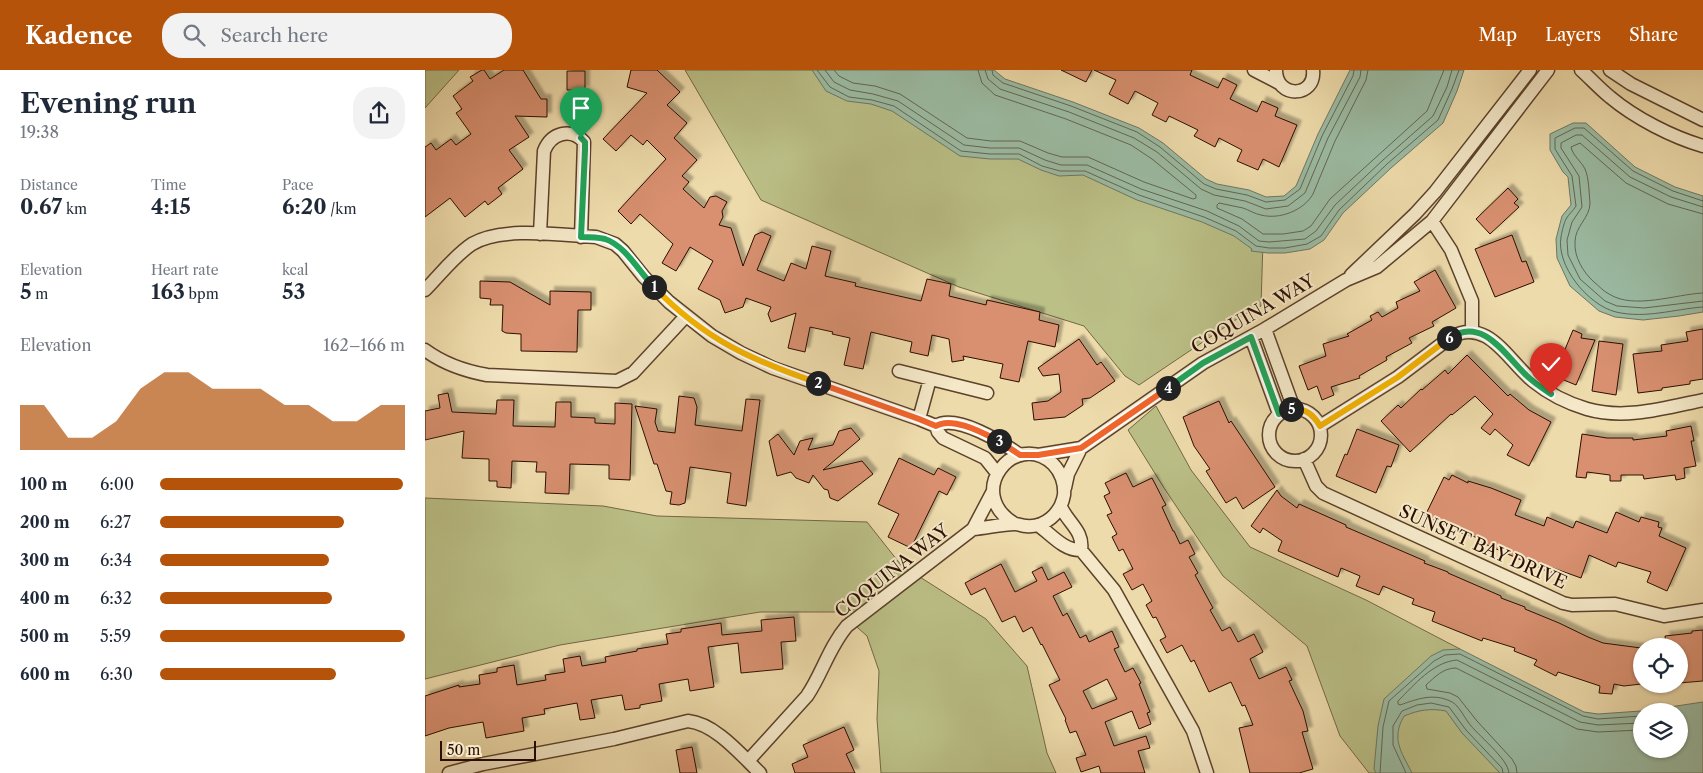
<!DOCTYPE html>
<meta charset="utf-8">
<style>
body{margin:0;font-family:"Libre Caslon Text",serif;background:#f2f2f3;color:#1f2937;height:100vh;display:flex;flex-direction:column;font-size:19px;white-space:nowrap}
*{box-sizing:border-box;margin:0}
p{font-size:16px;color:#747a83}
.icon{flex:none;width:28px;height:28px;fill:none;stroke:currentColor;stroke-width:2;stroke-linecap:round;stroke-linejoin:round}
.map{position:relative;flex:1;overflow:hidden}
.side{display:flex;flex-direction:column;background:#fff;width:425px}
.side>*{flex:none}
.controls{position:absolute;left:1208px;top:568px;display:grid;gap:10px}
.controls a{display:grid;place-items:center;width:55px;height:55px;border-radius:50%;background:#fff;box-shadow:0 1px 4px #0004;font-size:25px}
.scale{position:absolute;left:15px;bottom:12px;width:96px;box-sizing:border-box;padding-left:5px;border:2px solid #2c0e00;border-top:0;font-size:14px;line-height:18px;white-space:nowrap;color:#2c0e00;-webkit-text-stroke:4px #f4e8c8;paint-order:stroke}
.pin{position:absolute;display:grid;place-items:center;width:42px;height:42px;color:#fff;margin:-51px -21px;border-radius:50% 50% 50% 0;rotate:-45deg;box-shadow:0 0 5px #0007}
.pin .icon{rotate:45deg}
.km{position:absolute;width:25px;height:25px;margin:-12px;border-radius:50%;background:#222;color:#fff;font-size:14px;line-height:25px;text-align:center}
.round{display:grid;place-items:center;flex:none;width:52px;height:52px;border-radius:20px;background:#f2f2f3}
.overview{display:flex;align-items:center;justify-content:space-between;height:85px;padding:0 20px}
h1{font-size:28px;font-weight:700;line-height:38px}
.stats{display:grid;grid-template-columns:repeat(3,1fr);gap:8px;height:85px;padding:5px 20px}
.stats div{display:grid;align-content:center}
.stats b{font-size:21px;font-weight:700}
.stats small{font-size:14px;font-weight:400}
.stats p{font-size:14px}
.chart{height:140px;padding:10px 20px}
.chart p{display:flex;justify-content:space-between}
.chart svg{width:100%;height:90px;margin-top:5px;fill:#b45309;opacity:.7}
ul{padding:0 20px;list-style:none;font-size:16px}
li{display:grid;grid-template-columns:80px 60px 1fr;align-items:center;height:38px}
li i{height:12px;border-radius:6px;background:#b45309}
header{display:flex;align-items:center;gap:30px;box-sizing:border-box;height:70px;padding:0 25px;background:#b45309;color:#fff}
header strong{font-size:24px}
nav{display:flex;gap:28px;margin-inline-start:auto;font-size:18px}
.search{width:350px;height:45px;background:#f2f2f3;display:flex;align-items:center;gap:12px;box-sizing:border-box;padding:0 18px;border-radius:20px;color:#747a83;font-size:19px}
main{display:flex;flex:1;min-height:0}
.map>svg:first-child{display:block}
.green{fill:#bbc087;stroke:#746744}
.water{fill:#9bbca4;stroke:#6f7662}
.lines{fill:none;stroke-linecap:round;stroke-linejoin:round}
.shore{stroke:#646552;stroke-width:1}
.building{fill:#d8906f;stroke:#2c0e00;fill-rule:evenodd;filter:url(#shadow)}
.minor-casing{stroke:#5c412b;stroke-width:15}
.minor{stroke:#f4e8c8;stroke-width:12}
.split-1-casing{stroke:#fff;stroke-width:10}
.split-2-casing{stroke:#fff;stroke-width:10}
.split-3-casing{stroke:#fff;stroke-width:10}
.split-4-casing{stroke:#fff;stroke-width:10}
.split-5-casing{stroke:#fff;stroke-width:10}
.split-6-casing{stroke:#fff;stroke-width:10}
.split-7-casing{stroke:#fff;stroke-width:10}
.split-1{stroke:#22a559;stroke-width:6}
.split-2{stroke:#f5b400;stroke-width:6}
.split-3{stroke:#f0652b;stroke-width:6}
.split-4{stroke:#f0652b;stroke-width:6}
.split-5{stroke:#22a559;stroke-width:6}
.split-6{stroke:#f5b400;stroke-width:6}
.split-7{stroke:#22a559;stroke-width:6}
.labels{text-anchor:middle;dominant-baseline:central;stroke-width:4;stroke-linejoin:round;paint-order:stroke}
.street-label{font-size:18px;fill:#2c0e00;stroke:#f4e8c8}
</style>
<header>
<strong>Kadence</strong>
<div class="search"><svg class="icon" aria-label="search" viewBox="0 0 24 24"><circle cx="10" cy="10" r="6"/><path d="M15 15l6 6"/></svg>Search here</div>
<nav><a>Map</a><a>Layers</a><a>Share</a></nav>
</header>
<main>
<section class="side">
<div class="overview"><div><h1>Evening run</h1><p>19:38</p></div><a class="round"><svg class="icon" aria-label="share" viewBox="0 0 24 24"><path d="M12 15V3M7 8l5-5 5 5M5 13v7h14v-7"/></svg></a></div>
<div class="stats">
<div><p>Distance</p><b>0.67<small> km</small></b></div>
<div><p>Time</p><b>4:15</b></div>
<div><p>Pace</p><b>6:20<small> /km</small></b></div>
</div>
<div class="stats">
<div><p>Elevation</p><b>5<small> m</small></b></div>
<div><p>Heart rate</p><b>163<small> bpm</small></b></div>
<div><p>kcal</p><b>53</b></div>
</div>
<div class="chart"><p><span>Elevation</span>162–166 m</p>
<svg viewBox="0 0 160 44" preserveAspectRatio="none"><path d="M0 44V22L10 22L20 38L30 38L40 30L50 14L60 6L70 6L80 14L90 14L100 14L110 22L120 22L130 30L140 30L150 22L160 22V44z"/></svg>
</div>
<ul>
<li><b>100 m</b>6:00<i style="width:99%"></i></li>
<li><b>200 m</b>6:27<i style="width:75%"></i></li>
<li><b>300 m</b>6:34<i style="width:69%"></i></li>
<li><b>400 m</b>6:32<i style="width:70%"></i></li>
<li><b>500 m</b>5:59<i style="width:100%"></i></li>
<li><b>600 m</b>6:30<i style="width:72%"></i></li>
</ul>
</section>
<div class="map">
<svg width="1278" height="703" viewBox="0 0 1278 703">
<defs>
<filter id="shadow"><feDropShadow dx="4.5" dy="-4.5" stdDeviation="1" flood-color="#0004"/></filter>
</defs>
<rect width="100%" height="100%" fill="#eedbab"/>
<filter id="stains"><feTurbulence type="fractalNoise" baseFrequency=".004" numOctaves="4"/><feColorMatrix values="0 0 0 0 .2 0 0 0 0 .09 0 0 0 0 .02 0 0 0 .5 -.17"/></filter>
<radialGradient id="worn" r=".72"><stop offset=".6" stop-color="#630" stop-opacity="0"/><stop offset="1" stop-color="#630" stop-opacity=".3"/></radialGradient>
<path class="green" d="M0,0H34L0,38Z
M260,0H481L838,171L836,236L812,249L714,315L700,306L659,256L534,217L336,130Z
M731,336L766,400L825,477L941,530L1035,579L1088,696L1099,703H944L915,666L882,576L798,506L739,418L703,360Z
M0,428L178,436L232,446L442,452L476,495L561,549L602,596L622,683L631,703H456L452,649L454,601L442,566L415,542H335L135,575L0,609Z"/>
<path class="water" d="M387,0H569L580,9L648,32L714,58L738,73L781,109L792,114L824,120L841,127L859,126L871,116L893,64L925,0H1039L1032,21L1018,53L966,98L918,143L899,170L885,179L860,183H843L826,181L827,179L809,166L777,152L712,130L658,105L634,106L616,100L593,89H565L535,86L467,41L446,34L422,31L401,21Z
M1148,53H1161L1210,97L1250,117L1278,126V242L1254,246L1218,250L1190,247L1174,241L1145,216L1132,188L1131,169L1137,146L1146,135L1143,107L1138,102L1125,80V64Z
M1035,579L1159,642L1173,644L1216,641V679H1254V641H1218L1278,632V703H1075L1037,663L1021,641C1005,638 994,640 979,646C966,669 976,681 987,703H951L949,699L953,656L959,629L1006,586L1018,580Z"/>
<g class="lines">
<path class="shore" d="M392,0L405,17L424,27L447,30L469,36L536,81L565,84H594L617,96L635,101H660L714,125L779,147L811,161L831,176L844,178H860L882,174L896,166L914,140L962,94L1013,50L1027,19L1034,0
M400,0L409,12L425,20L448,24L473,31L539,75L565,78H594L620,90L636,95H662L716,119L782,141L814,156L834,171L844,172L880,169L891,161L910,135L958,90L1008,46L1022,17L1027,0
M409,0L414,6L428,13L450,16L475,24L542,68L566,71H595L623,83L637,87H663L719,112L768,129L771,128V125L727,89L706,75L641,49L570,25L557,13L553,0
M560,0L563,9L575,19L644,42L709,68L732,82L776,119L789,125L820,131L841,139L863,136L880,123L903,68L935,7L936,0
M567,0L568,5L578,13L646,36L712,62L735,77L779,114L791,119L822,125L841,132L860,130L875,119L897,66L928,6L929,0
M943,0L941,10L910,71L888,124C879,140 855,150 836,145C830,144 824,140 818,138C810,136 802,135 794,133L792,135V138L817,149L838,164H858L878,161L886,156L905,129L1002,41L1019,0
M1278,131L1248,121L1208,101L1159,58H1150L1130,68V79L1147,106L1151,136C1148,141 1144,144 1141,149C1139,153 1137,161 1136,167C1131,196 1163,235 1191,242C1221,249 1249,239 1278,237
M1278,137L1246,127L1205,107L1157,65H1151L1136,73V78L1154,106L1157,137L1147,152L1142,170L1143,185L1155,209L1180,231L1192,236L1219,238L1278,231
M1278,144L1243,134L1201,113L1155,73L1146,77C1148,86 1156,91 1160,99C1164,108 1164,123 1165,133C1165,148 1150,156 1150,172C1149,187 1158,202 1169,212C1174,216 1178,221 1184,224C1209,240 1251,224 1278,223
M955,703L958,657L964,631L1009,591L1020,585L1035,584L1158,646L1173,649L1216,646
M981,703L968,675V656L977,641L992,635L1006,633L1024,637L1041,660L1077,698L1078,703
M1084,703C1083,688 1052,665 1043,652C1038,645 1033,634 1025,631C1008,623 992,629 975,635L973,634V631C989,615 1008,592 1032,590L1155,652L1173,655L1216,653
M1092,703L1091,696L1087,689L1052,651L1033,627L1025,623L1002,619L1001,615C1010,607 1018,598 1031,598L1152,659L1173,662L1216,660"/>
</g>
<path class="building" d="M57,0H59L65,9L79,0H98L116,29H122V47L90,46L104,67L84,80L98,99L73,118L77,124L63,135L60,131L40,147L25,128L0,147V77L6,73L11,80L26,69L31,75L46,64L31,43L37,39L28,26L48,11L45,7Z
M206,0H232L255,22L242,35L262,53L249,68L272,90L257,106L264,112L258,119L279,138L285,127L291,126L302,132L297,141L298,147L294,155L306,158L318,196L330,165L337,162L346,166L332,200L359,211L366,193L381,199L387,176L406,181L400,206L431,213L430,216L496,231L502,209L526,214L524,226L561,235L562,230L615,242L614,250L634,255L630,277L603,271L594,312L575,308L578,294L538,286L539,290L527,292L524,269L507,265L503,286L485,282L487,272L446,262L438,299L419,295L425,268L407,264L408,262L385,257L380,282L363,278L371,243L346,252L343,244L346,237L321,228L318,237L300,243L295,230L273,219L288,191L265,177L251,201L237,193L248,174L215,144L206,154L193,141L241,89L222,70L218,75L206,65L191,81L178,69L222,23L202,17Z
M636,0H667L661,12Z
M669,0H767L765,5L793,18L798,8L812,15L805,29L832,42L837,31L853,38L850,46L872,55L854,97L838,89L833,100L812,91L817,80L794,68L790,77L769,66L773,60L744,46L741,52L727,45L733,33L710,21L703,34L684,24L691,10Z
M142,1H160V20H142Z
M1083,118L1093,129L1089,133L1094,137L1065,164L1051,149Z
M1087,165L1097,192L1101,191L1109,212L1070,227L1050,179Z
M1010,200L1031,238L1007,252L1009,256L984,268L987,273L961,287L962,290L934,306L935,308L906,317L909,325L897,330L892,316L883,320L874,296L901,286L898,274L924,266L922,264L947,250L945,246L953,242L957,247L973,238L971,232L995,221L989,212Z
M55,211L85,212L125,235V221L166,222V240H153L152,282L96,281V264L81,263L77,261L78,235H65L66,229L55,228Z
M1278,259V309L1265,311V314L1237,318V320L1213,323L1208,284L1237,281L1236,275L1263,271L1261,262Z
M1148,260L1157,264L1156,268L1170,270L1151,315L1129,306Z
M654,269L672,295L676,292L690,311L665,328L657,329L658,335L640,347L609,350L607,333L623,331L636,322L634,304L618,306L613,298Z
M1174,271L1198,274L1191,325L1167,321Z
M1042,285L1083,326L1085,324L1104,340L1126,352L1104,396L1082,385L1088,375L1070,359L1065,365L1056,358L1068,344L1050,326L1027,345L1026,344L985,382L956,351L973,335L976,338L996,319L997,320L1020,300L1023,304Z
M23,323L27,342L71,344L72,330H89L88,356L130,357L131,332H146V347L170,348V353L190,354V333L207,334L205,410L184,409V395L145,394L144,424L120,423L121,402H111L112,392L87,391L86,418L72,417V411H64V389L37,388L39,361L0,370V341L15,338L13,325Z
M254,326L269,328L272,337L270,355L317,361L321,329L335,330L321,436L302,433L306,403L265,397L260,433L254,435L245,434L247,422L241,421L232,394H229L210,336L232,339L230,352L233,361L250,363Z
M794,331L804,353L806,351L850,417L818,439L811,427L801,433L781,401L785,399L769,376L758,347Z
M1266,356L1269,371H1266L1271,396L1259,398L1260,408L1251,410L1250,405L1219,409L1218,405H1196V411H1185V405L1162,402L1161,408L1151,407L1157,364L1182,368H1208V370L1242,366L1241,361Z
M426,358L435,369L398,400L437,391L448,404L413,431L405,428L403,420L399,419L388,405L384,413L371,408L366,402L352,406L344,371L353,364L369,385L375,371L388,368L383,380L408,375L414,361Z
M932,359L974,375L966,397L962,396L951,423L911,406L920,384L922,385Z
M474,388L509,405L513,398L531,407L522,425L514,421L486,478L463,467L474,444L453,434Z
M701,403L708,417L727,408L741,435L737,437L748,461H749L755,474L763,470L770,484L764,487L773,503L770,505L788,538L785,540L797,561L805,557L813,572L829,564L838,582L825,589L834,609L861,597L867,610L864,611L878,641L883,661L877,662L888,699L874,703H825L814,658L828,655L820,635L817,636L806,612L784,622L769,590L766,592L757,575L742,583L735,570L741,567L731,547L728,548L721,535L727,531L718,514L707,520L698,504L708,499L698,479L694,481L687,467L692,464L682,445L687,443L679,426L685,423L680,413Z
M1027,405L1043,413V411L1066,418L1096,430L1090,445L1119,456L1122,447L1148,458L1151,451L1182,463L1191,442L1214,452L1216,447L1234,452L1233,457L1237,458L1234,466L1261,478L1242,521L1222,512L1226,502L1193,492L1191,497L1164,485L1156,508L1128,498L1126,503L1053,471L1054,468L1025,460V458L1000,446L1019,407L1024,410Z
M852,420L856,426L872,438L874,434L921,455V457L1000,491L999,493L1023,502V503L1076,526V528L1100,537V539L1134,553L1163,567L1178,573L1216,578V614L1199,616L1189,614L1187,624L1174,623L1175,616L1133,602L1131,606L1109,595L1112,590L1089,581L1090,578L1058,568L1057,571L1007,551L1010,542L987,534L989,529L958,516L954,525L931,516L935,506L916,498L913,507L853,481L857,471L838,458L835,463L826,456Z
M576,494L590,522L612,511L607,502L617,497L623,510L639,502L647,517L628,526L638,546L642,543L655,568L661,565L664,572L687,561L694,577L689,579L700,602L708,598L716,613L714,614L725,642L722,643L726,654L714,659L707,641L680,652L689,676L721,666L725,678L713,681L720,703H676L674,696L656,702L651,688L661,685L651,661L645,663L640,650L641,649L624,615L635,610L617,574L616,575L607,557L598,562L590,546L577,552L560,518L546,525L540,513ZM682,609L692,629L667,639L658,621Z
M369,547L371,571L356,572L358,599L316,603L313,573L283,577L289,617L265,621L263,609L234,614L237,631L215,635V638L200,640L197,625L166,630L170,648L155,650L152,633L119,639L120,644L97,648L99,661L61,668L58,652L24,658L0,666V626L34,615V617L55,614L54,605L72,602V598L89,595L92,615L121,610L120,605L140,602L138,589L155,586L157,596L181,592L180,587L212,581V579L243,574L241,564L256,562V559L296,553L297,565L337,561L336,550Z
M1278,560V611L1254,613V576H1241L1240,566L1267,563V561Z
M419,657L429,680L421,684L430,703H370L367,694L383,687L378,675Z
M267,677L272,703H255L251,680Z"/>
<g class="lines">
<g class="minor-casing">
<path id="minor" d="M829,0L854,13
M851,0C851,29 891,28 888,0
M1156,0C1166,9 1175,19 1185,27C1210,48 1247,67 1278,76
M1185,0L1206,14L1278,50
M1007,151L1026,180L1047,231V260
M115,164L119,81C126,63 146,57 159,72L156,167
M926,205L990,144L1010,122L1105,0
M0,220C15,205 29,186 47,174C77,156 136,165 171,167L190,174L198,181L219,207L244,232L287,266L316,283L348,298L494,349L511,356
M840,259L869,339
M826,267L854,344
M0,280C19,294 40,301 62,305L192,311L208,303L260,247
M474,301L562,323
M844 365a26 26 0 1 1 52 0a26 26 0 1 1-52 0Z
M494,349L505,309
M895,356L973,307L1026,267C1063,247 1083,291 1108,311C1124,324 1142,333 1162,339C1200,350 1240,338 1278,330
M656,378L778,293L840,259L921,210L952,197L1007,151L1123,0
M613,385L656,378L643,404L640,418
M879,389L891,416L898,423L1138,533L1147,535L1190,534L1239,546L1278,540
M572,403L560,388L518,368L513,362L511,356C531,343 578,373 595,385
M568,421L548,459C562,458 576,454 590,454C594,454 597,456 601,456C620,458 636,443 639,425C640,414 636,402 628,394C590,359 538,423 590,454
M613,455C626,464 639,481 656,480C659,461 643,453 636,437
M656,480L689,520L768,661L782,703
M323,691L382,626C397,604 404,577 422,556L548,459
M24,703L58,694L189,669L263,651C291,654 316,685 335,703"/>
</g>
<use href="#minor" class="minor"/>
</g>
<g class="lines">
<g class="split-1-casing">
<path id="split-1" d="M156,68L160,72V80L156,167C164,167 172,167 180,169C201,176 214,202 229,217"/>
</g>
<g class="split-2-casing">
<path id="split-2" d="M229,217C279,269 326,290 393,313"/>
</g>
<g class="split-3-casing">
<path id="split-3" d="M393,313L494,349L511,356C527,346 558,363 574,371"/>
</g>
<g class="split-4-casing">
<path id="split-4" d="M574,371L595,385H613L656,378L743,318"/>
</g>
<g class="split-5-casing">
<path id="split-5" d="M743,318L778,293L826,267L854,344L866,339"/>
</g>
<g class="split-6-casing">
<path id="split-6" d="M866,339C880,338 888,344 895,356L973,307L1024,268"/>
</g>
<g class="split-7-casing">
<path id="split-7" d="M1024,268C1058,246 1079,284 1101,305C1108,312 1117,318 1126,324"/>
</g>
<use href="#split-1" class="split-1"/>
<use href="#split-2" class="split-2"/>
<use href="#split-3" class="split-3"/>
<use href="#split-4" class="split-4"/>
<use href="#split-5" class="split-5"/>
<use href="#split-6" class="split-6"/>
<use href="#split-7" class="split-7"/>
</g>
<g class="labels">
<g class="street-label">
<text transform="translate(828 244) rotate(-30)">COQUINA WAY</text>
<text transform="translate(1058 477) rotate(24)">SUNSET BAY DRIVE</text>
<text transform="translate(467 501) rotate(-38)">COQUINA WAY</text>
</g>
</g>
<rect width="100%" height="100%" filter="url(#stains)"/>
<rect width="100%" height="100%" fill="url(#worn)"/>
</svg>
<div class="controls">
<a><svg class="icon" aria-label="locate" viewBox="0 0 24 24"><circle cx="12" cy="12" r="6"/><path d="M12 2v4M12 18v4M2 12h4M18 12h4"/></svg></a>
<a><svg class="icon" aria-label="layers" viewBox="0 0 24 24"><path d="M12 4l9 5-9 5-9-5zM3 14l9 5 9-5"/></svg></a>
</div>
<div class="scale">50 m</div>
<div class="pin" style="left:156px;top:68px;background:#1e9e55"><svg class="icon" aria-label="arrive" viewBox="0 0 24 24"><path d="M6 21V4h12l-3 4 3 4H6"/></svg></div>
<div class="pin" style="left:1126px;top:324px;background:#d93025"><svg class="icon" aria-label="check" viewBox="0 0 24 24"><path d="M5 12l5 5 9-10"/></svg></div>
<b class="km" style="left:229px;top:217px">1</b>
<b class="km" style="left:393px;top:313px">2</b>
<b class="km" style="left:574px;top:371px">3</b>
<b class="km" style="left:743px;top:318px">4</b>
<b class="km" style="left:866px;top:339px">5</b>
<b class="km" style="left:1024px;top:268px">6</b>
</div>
</main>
